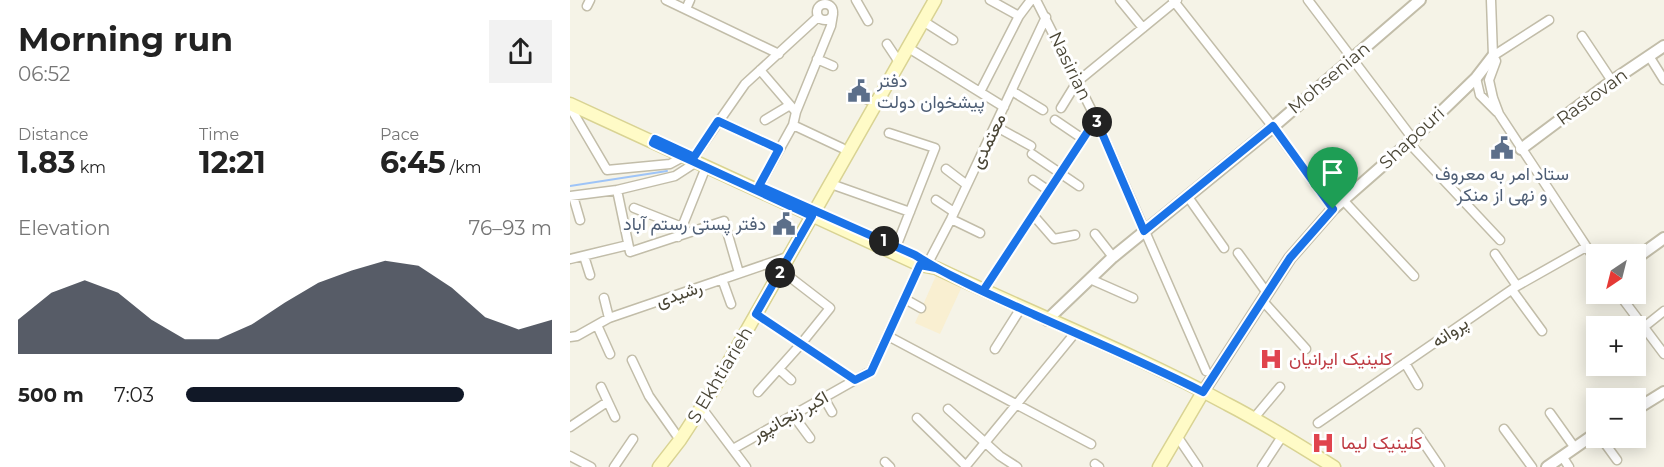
<!DOCTYPE html>
<meta charset="utf-8">
<style>
body{margin:0;font-family:Montserrat,Vazirmatn,sans-serif;background:#f2f2f2;color:#222;height:100vh;display:flex;flex-direction:column;font-size:22px;white-space:nowrap}
*{box-sizing:border-box;margin:0}
p{font-size:20px;color:#767676}
.icon{flex:none;width:33px;height:33px;fill:none;stroke:currentColor;stroke-width:2;stroke-linecap:round;stroke-linejoin:round}
.map{position:relative;flex:1;overflow:hidden}
.side{display:flex;flex-direction:column;background:#fff;width:570px}
.side>*{flex:none}
.needle{width:39px;rotate:215deg}
.fabs{position:absolute;left:1016px;top:244px;display:grid;gap:12px}
.fabs a{display:grid;place-items:center;width:60px;height:60px;border-radius:0px;background:#fff;box-shadow:0 3px 15px #0003;font-size:30px}
.pin{position:absolute;display:grid;place-items:center;width:51px;height:51px;color:#fff;margin:-62px -26px;border-radius:50% 50% 50% 0;rotate:-45deg;box-shadow:0 0 6px #0007}
.pin .icon{rotate:45deg}
.km{position:absolute;width:30px;height:30px;margin:-15px;border-radius:50%;background:#222;color:#fff;font-size:16px;line-height:30px;text-align:center}
.round{display:grid;place-items:center;flex:none;width:63px;height:63px;border-radius:0px;background:#f2f2f2}
.summary{display:flex;align-items:center;justify-content:space-between;height:102px;padding:0 18px}
h1{font-size:33px;font-weight:700;line-height:45px}
.metrics{display:grid;grid-template-columns:repeat(3,1fr);gap:9px;height:102px;padding:6px 18px}
.metrics div{display:grid;align-content:center}
.metrics b{font-size:30px;font-weight:700}
.metrics small{font-size:16px;font-weight:400}
.metrics p{font-size:16px}
.chart{height:168px;padding:12px 18px}
.chart p{display:flex;justify-content:space-between}
.chart svg{width:100%;height:108px;margin-top:6px;fill:#111827;opacity:.7}
ul{padding:0 18px;list-style:none;font-size:20px}
li{display:grid;grid-template-columns:96px 72px 1fr;align-items:center;height:45px}
li i{height:15px;border-radius:8px;background:#111827}
main{display:flex;flex:1;min-height:0}
.map>svg:first-child{display:block}
.commercial{fill:#f9efd1}
.lines{fill:none;stroke-linecap:round;stroke-linejoin:round}
.stream{stroke:#9ec4f7;stroke-width:2}
.minor-casing{stroke:#c2bda9;stroke-width:11}
.tertiary-casing{stroke:#c2bda9;stroke-width:14}
.secondary-casing{stroke:#d9d393;stroke-width:15}
.minor{stroke:#fff;stroke-width:8}
.tertiary{stroke:#fff;stroke-width:10}
.secondary{stroke:#fffbc7;stroke-width:12}
.route-casing{stroke:#fff;stroke-width:12}
.route{stroke:#1a73e8;stroke-width:8}
.labels{text-anchor:middle;dominant-baseline:central;stroke-width:6;stroke-linejoin:round;paint-order:stroke}
.street-label{font-size:18px;fill:#494535;stroke:#fff}
.service-label{font-size:18px;fill:#4e5e75;stroke:#fff;text-anchor:start}
.health-label{font-size:18px;fill:#be3a42;stroke:#fff;text-anchor:start}
</style>
<main>
<section class="side">
<div class="summary"><div><h1>Morning run</h1><p>06:52</p></div><a class="round"><svg class="icon" aria-label="share" viewBox="0 0 24 24"><path d="M12 15V3M7 8l5-5 5 5M5 13v7h14v-7"/></svg></a></div>
<div class="metrics">
<div><p>Distance</p><b>1.83<small> km</small></b></div>
<div><p>Time</p><b>12:21</b></div>
<div><p>Pace</p><b>6:45<small> /km</small></b></div>
</div>
<div class="chart"><p><span>Elevation</span>76–93 m</p>
<svg viewBox="0 0 160 44" preserveAspectRatio="none"><path d="M0 44V30L10 19L20 14L30 19L40 30L50 38L60 38L70 32L80 23L90 15L100 10L110 6L120 8L130 17L140 29L150 34L160 30V44z"/></svg>
</div>
<ul>
<li><b>500 m</b>7:03<i style="width:76%"></i></li>
</ul>
</section>
<div class="map">
<svg width="1094" height="467" viewBox="0 0 1094 467">
<rect width="100%" height="100%" fill="#f5f3e7"/>
<path class="commercial" d="M368,271L394,282L370,334L345,323Z"/>
<g class="lines">
<path class="stream" d="M0,186L97,171"/>
<g class="minor-casing">
<path id="minor" d="M96,0L209,54
M286,0L298,21
M420,0L449,16
M466,0L526,119L636,371
M550,0L573,28
M603,0L703,127L763,209
M738,0L843,139
M921,0L923,56L926,61L919,80L923,98L929,114L1026,261
M247 12a8 8 0 1 1 16 0a8 8 0 1 1-16 0Z
M17,6L20,0
M116,9L120,0
M353,21L383,40
M1012,36L1042,81
M317,44L329,62
M337,47L434,107
M923,56L979,20
M1079,56L1094,80
M247,59L263,66
M190,70L226,112
M906,78L910,95L927,112
M442,91L473,110
M410,92L449,16L461,0
M283,94L307,103
M0,107L37,170L100,164L113,157
M491,108L507,82L607,0
M195,120L220,105
M485,120L513,139
M148,121L209,149
M223,125L272,148
M425,126L461,146
M319,133L365,148L326,247
M839,143L930,240
M462,154L509,186
M124,157L175,84L248,17
M376,169L397,185
M463,180L479,191
M261,184L340,212
M47,190L60,252L154,221L169,273
M187,190L223,125L226,112L261,26L263,14
M0,196L47,190L105,176L125,163
M3,196L10,220
M618,197L654,248
M366,200L384,212
M773,200L844,276
M64,208L112,227
M464,216L484,239L505,235
M381,219L410,233
M525,234L543,257
M108,237L136,167
M668,253L697,293
M925,254L947,286
M14,256L20,275
M0,259L58,245
M358,263L381,219L476,17
M152,279L161,304
M520,279L563,298
M942,290L972,331
M413,291L526,119
M1049,294L1094,354
M34,298L39,318
M335,299L351,308
M692,300L736,349
M186,314L285,380
M27,325L40,354
M1074,327L1094,311
M318,336L521,444
M0,337L7,336L39,318L220,256
M425,349L451,308
M62,360L79,396L110,440
M835,363L848,385
M209,369L221,380
M31,387L45,417
M188,392L231,344L260,308L212,271
M254,398L262,412
M131,407L176,467
M378,409L430,456L447,467
M980,413L1005,448
M223,415L240,438
M347,418L396,466
M684,418L710,387
M748,423L947,286L1016,247
M0,427L37,402
M934,429L962,467
M847,433L870,467
M607,436L628,467
M1031,438L1047,460
M163,449L301,371L350,265
M0,456L21,467
M992,456L999,467
M315,462L320,467
M525,464L529,467
M44,467L63,439
M395,467L505,333
M692,467L713,435"/>
</g>
<g class="tertiary-casing">
<path id="tertiary" d="M951,149L1042,81L1094,46
M1065,259L1094,238
M477,320L543,257L703,127L850,0
M633,392L720,258L763,209L843,139L906,78L923,56
M1065,410L1094,392
M977,467L1026,433"/>
</g>
<g class="secondary-casing">
<path id="secondary" d="M0,104L350,265L366,268C463,314 563,353 657,404C694,423 729,445 764,467
M89,467L110,440L144,388L365,0
M589,467L633,392"/>
</g>
<use href="#minor" class="minor"/>
<use href="#tertiary" class="tertiary"/>
<use href="#secondary" class="secondary"/>
</g>
<g class="lines">
<g class="route-casing">
<path id="route" d="M763,209L720,258L633,392C578,364 521,340 465,315C425,297 383,279 345,255L189,186L209,149L148,121L124,157L85,139L83,143L242,216L186,314L285,380L301,372L350,265L366,268L413,291L526,119L574,231L703,126L763,209"/>
</g>
<use href="#route" class="route"/>
</g>
<defs>
<g id="civic-bare" transform="scale(1.8)"><path d="M-.6-6.5H3V-4.5H.6V-3L4-1V1h2V6H-6V1h2V-1L-.6-3ZM-1.2 2.5V6h2.4V2.5Z" fill="#5c6f8a" stroke="#fff" stroke-width="2.5" paint-order="stroke"/></g>
<g id="hospital-bare" transform="scale(1.8)"><path d="M-5-5h3v3.5h4V-5h3V5h-3V1.5h-4V5h-3Z" fill="#e0444e" stroke="#fff" stroke-width="2.5" paint-order="stroke"/></g>
</defs>
<g fill-rule="evenodd">
<use href="#civic-bare" x="289" y="91"/>
<use href="#civic-bare" x="932" y="148"/>
<use href="#civic-bare" x="214" y="224"/>
<use href="#hospital-bare" x="701" y="359"/>
<use href="#hospital-bare" x="753" y="443"/>
</g>
<g class="labels">
<g class="street-label">
<text transform="translate(500 66) rotate(64)">Nasirian</text>
<text transform="translate(759 78) rotate(-40)">Mohsenian</text>
<text transform="translate(1022 97) rotate(-36)">Rastovan</text>
<text transform="translate(842 138) rotate(-43)">Shapouri</text>
<text transform="translate(418 141) rotate(-64)">معتمدی</text>
<text transform="translate(109 294) rotate(-19)">رشیدی</text>
<text transform="translate(880 332) rotate(-34)">پروانه</text>
<text transform="translate(150 375) rotate(-59)">S Ekhtiarieh</text>
<text transform="translate(220 416) rotate(-29)">اکبر زنجانپور</text>
</g>
<g class="service-label">
<text x="307" y="81">دفتر<tspan x="307" dy="21">پیشخوان دولت</tspan></text>
<text x="932" y="174" text-anchor="middle">ستاد امر به معروف<tspan x="932" dy="21">و نهی از منکر</tspan></text>
<text x="196" y="224" text-anchor="end">دفتر پستی رستم آباد</text>
</g>
<g class="health-label">
<text x="719" y="359">کلینیک ایرانیان</text>
<text x="771" y="443">کلینیک لیما</text>
</g>
</g>
</svg>
<div class="fabs">
<a><svg class="needle" viewBox="-14 -14 28 28"><path d="M0-13l5 13h-10z" fill="#e53935"/><path d="M0 13l5-13h-10z" fill="#767676"/></svg></a>
<a>+</a>
<a>−</a>
</div>
<div class="pin" style="left:763px;top:209px;background:#1e9e55"><svg class="icon" aria-label="arrive" viewBox="0 0 24 24"><path d="M6 21V4h12l-3 4 3 4H6"/></svg></div>
<b class="km" style="left:314px;top:241px">1</b>
<b class="km" style="left:210px;top:273px">2</b>
<b class="km" style="left:527px;top:122px">3</b>
</div>
</main>
